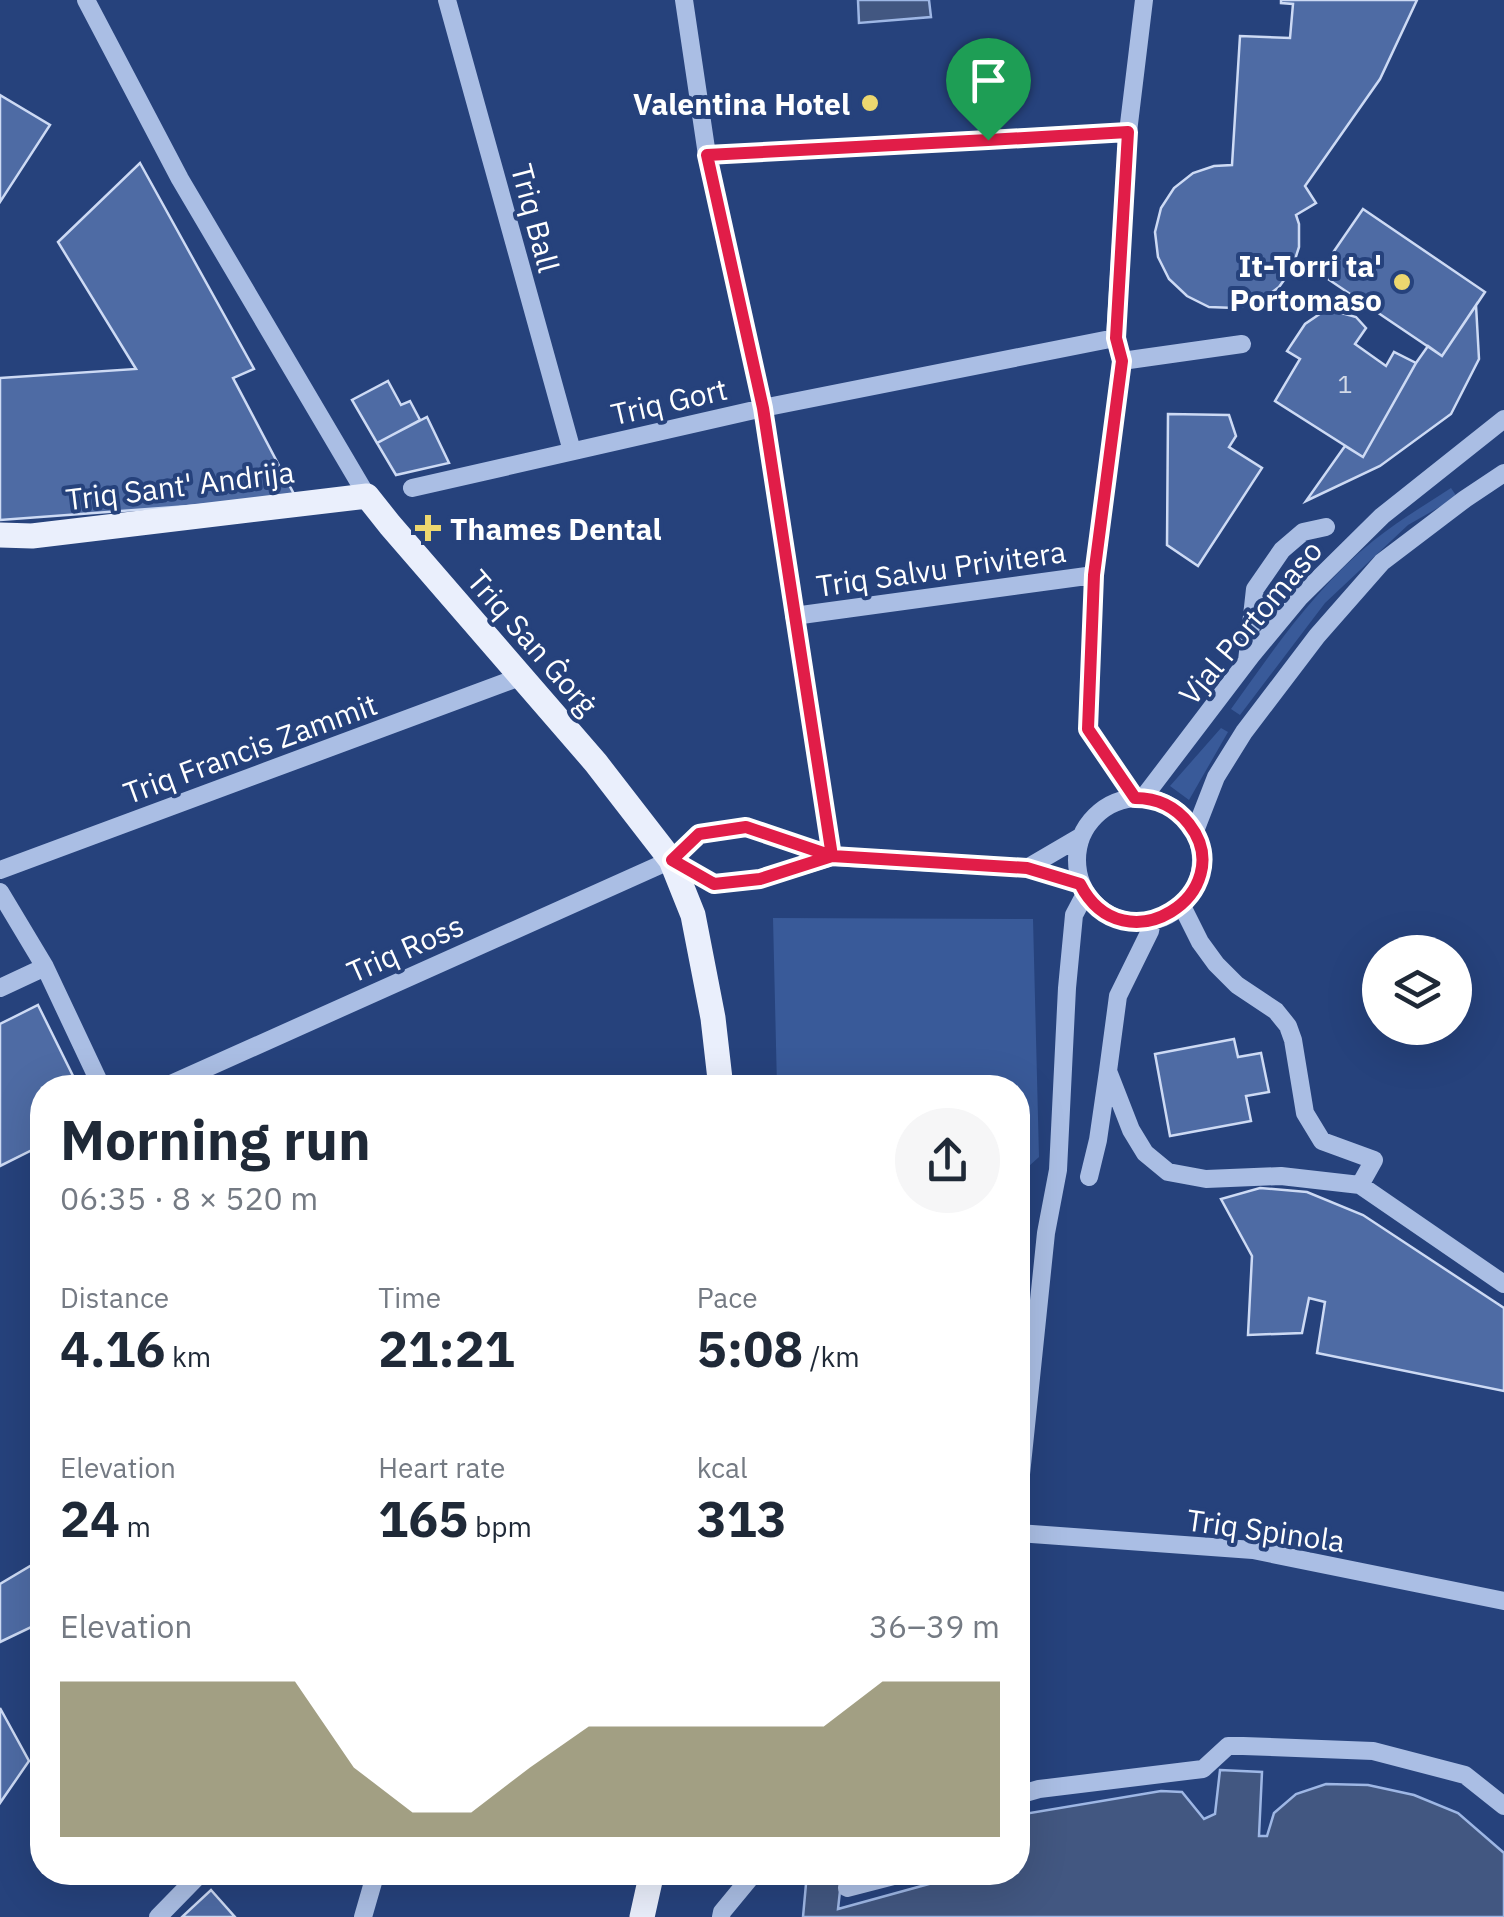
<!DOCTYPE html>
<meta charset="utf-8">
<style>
body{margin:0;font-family:"IBM Plex Sans",sans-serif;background:#f6f6f7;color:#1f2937;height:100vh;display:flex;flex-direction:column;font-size:38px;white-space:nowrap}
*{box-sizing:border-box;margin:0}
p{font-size:32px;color:#747a83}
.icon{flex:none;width:55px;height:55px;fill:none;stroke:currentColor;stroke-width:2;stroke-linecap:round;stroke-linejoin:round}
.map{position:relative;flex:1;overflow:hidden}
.details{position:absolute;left:30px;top:1075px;width:1000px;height:810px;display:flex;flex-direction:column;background:#fff;border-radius:40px;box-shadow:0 10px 40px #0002}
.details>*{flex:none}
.tools{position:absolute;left:1362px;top:935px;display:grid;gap:20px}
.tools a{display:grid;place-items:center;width:110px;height:110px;border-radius:50%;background:#fff;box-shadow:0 10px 40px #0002;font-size:50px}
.pin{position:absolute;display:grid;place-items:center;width:85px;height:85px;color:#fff;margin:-102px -42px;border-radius:50% 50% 50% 0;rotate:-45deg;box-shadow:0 0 10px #0007}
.pin .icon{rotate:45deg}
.round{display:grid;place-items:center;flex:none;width:105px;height:105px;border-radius:52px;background:#f6f6f7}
.headline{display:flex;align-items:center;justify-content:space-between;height:170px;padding:0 30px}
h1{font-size:55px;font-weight:700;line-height:75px}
.stats{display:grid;grid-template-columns:repeat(3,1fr);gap:15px;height:170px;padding:10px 30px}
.stats div{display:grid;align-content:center}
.stats b{font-size:50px;font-weight:700}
.stats small{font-size:28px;font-weight:400}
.stats p{font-size:28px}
.chart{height:280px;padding:20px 30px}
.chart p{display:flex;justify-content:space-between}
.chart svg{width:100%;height:180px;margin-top:10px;fill:#7c7750;opacity:.7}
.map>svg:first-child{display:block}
.green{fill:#395a99}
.water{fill:#425781;stroke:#9eb7e5;stroke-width:2.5}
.building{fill:#4e6ba4;stroke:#cddaf4;stroke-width:2.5}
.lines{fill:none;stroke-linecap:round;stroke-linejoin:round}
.minor{stroke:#aabee4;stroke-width:18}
.major{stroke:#eaeffc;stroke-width:25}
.route-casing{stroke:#fff;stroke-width:20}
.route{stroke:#e11d48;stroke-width:12}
.poi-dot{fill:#edd76f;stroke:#26427c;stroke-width:4}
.labels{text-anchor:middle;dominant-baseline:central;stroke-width:8;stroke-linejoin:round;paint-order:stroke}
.number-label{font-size:25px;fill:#d3dae8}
.poi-label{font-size:30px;font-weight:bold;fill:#fff;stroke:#26427c;text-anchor:end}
.street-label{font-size:30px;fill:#fff;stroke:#26427c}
</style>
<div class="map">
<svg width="1504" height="1917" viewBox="0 0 1504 1917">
<rect width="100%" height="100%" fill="#26427c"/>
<path class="green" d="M1451,488L1457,497L1408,525L1325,603L1240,715L1231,709C1274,649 1315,588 1373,541C1398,521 1425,505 1451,488Z
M1221,728L1228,732L1189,800L1170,786Z
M773,918L1033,919L1039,1157L1018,1176V1088L777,1087Z"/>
<path class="water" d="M858,0H929L931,17L859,23Z
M1220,1770L1262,1772L1259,1836H1267L1274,1813L1296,1794L1326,1784L1368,1785L1414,1795L1458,1813L1504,1853V1917H803L807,1873H842L838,1909L947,1879V1873L1018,1872V1815L1161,1791L1182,1792L1204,1819L1215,1814Z"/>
<path class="building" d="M1281,0H1417L1380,79L1305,186L1316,203L1296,215L1299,224V247L1292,269L1279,287L1259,302L1235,308L1209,307L1187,296L1169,279L1158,257L1155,232L1161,208L1174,188L1193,173L1214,166L1232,165L1240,36L1290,38L1293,4L1281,3Z
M0,95L50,125L0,202Z
M140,163L254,369L233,378L296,498L0,520V378L136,369L58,242Z
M1363,209L1485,292L1442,356L1319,273Z
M1476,305L1479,359L1451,414L1380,466L1306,501L1345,446L1363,457L1416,363L1428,346L1442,356Z
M1327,309L1356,317L1366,328L1355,344L1386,366L1394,352L1416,363L1363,457L1275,401L1300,359L1287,351L1305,324Z
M388,381L401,405L410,401L420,420L377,443L352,400Z
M1168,414L1229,415L1236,436L1229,447L1262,468L1198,566L1167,545Z
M427,417L449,463L396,475L377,443Z
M38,1005L79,1088H42V1145L0,1166V1024Z
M1234,1039L1238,1057L1261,1053L1269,1092L1246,1096L1251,1121L1170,1136L1155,1054Z
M1260,1188L1307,1192L1363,1215L1504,1308V1391L1317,1353L1325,1302L1309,1298L1302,1333L1248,1335L1252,1256L1221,1199Z
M42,1559V1622L0,1642V1584Z
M0,1708L29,1761L0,1803Z
M211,1890L235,1917H182Z"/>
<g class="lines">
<path class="minor" d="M86,0L180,179L367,496
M447,0L572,451
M684,0L707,155L763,408L832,857
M707,155L1128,132
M1122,361L1242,344
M412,488L763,408L1115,338
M794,616L1094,575
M1247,661L1255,589L1282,550L1303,532L1326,527
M1077 860a62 62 0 1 1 124 0a62 62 0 1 1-124 0Z
M1135,798L1088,729L1094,575L1122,361L1115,338L1128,132L1144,0
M1143,798L1251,656L1300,597L1382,516L1504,419
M1195,831L1216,777L1244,732L1317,636L1382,562L1465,499L1504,473
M671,860L714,884L760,879L832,857
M1027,868L1080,837
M0,870L520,677
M0,892L45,967L102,1088
M1182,906L1200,942L1216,964L1237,985L1276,1011L1288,1026L1293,1040L1305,1113L1322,1141L1374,1160L1360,1185
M1152,921L1150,931L1118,996L1108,1071L1131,1130L1145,1153L1168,1172L1206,1179L1281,1176L1360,1185L1504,1284
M0,988L45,967
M162,1088L671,860L699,834L746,827L832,857L1027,868L1080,884
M1089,1177L1098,1140L1108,1071
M1018,1503L1046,1233L1058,1170L1067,988L1074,915L1085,894
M1018,1533L1253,1550L1504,1601
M1018,1795L1039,1789L1203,1769L1228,1746H1243L1373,1751L1465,1775L1504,1806
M850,1872L847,1888L909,1872
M158,1917L202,1872
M363,1917L376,1872
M721,1917L722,1912L755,1872"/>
<path class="major" d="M0,535L32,536L367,496L390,525L596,763L671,860L693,915L713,1018L721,1088
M642,1917L652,1872"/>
</g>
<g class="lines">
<g class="route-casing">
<path id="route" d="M988,140L707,155L763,408L832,856L760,879L714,884L672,860L699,834L746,827L832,856L1027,868L1080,884C1124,970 1242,892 1189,824C1175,806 1157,798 1135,798L1088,729L1094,575L1122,361L1116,338L1128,132L988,140"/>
</g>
<use href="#route" class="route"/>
</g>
<g class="poi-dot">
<circle cx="870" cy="103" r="10"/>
<circle cx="1402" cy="282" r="10"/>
<path d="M423 513h10v10h10v10h-10v10h-10v-10h-10v-10h10z"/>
</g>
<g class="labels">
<g class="number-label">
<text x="1345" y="383">1</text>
</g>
<g class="poi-label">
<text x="850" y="103">Valentina Hotel</text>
<text x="1382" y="265">It-Torri ta'<tspan x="1382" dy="34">Portomaso</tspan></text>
<text x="450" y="528" text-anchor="start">Thames Dental</text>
</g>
<g class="street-label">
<text transform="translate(536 218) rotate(75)">Triq Ball</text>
<text transform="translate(669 401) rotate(-13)">Triq Gort</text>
<text transform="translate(180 485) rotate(-7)">Triq Sant' Andrija</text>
<text transform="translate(941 568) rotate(-8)">Triq Salvu Privitera</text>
<text transform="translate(1250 622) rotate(-50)">Vjal Portomaso</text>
<text transform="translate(533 642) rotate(49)">Triq San Ġorġ</text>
<text transform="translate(250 748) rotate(-20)">Triq Francis Zammit</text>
<text transform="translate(405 948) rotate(-24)">Triq Ross</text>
<text transform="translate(1266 1530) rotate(8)">Triq Spinola</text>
</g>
</g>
</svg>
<div class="tools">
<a><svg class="icon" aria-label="layers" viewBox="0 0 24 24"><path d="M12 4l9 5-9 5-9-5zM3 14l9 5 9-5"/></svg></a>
</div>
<div class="pin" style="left:988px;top:140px;background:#1e9e55"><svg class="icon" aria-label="arrive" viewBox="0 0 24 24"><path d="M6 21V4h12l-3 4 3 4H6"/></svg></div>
<section class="details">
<div class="headline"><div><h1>Morning run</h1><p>06:35 · 8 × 520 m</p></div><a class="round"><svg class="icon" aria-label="share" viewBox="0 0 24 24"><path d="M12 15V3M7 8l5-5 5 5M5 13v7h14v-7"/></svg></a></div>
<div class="stats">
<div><p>Distance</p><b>4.16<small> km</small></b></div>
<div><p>Time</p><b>21:21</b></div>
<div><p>Pace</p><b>5:08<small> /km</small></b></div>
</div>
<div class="stats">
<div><p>Elevation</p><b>24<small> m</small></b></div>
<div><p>Heart rate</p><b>165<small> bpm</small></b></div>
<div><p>kcal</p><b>313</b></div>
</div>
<div class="chart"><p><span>Elevation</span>36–39 m</p>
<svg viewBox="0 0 160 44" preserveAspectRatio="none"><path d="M0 44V6L10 6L20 6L30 6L40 6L50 27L60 38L70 38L80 27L90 17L100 17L110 17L120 17L130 17L140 6L150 6L160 6V44z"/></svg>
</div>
</section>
</div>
